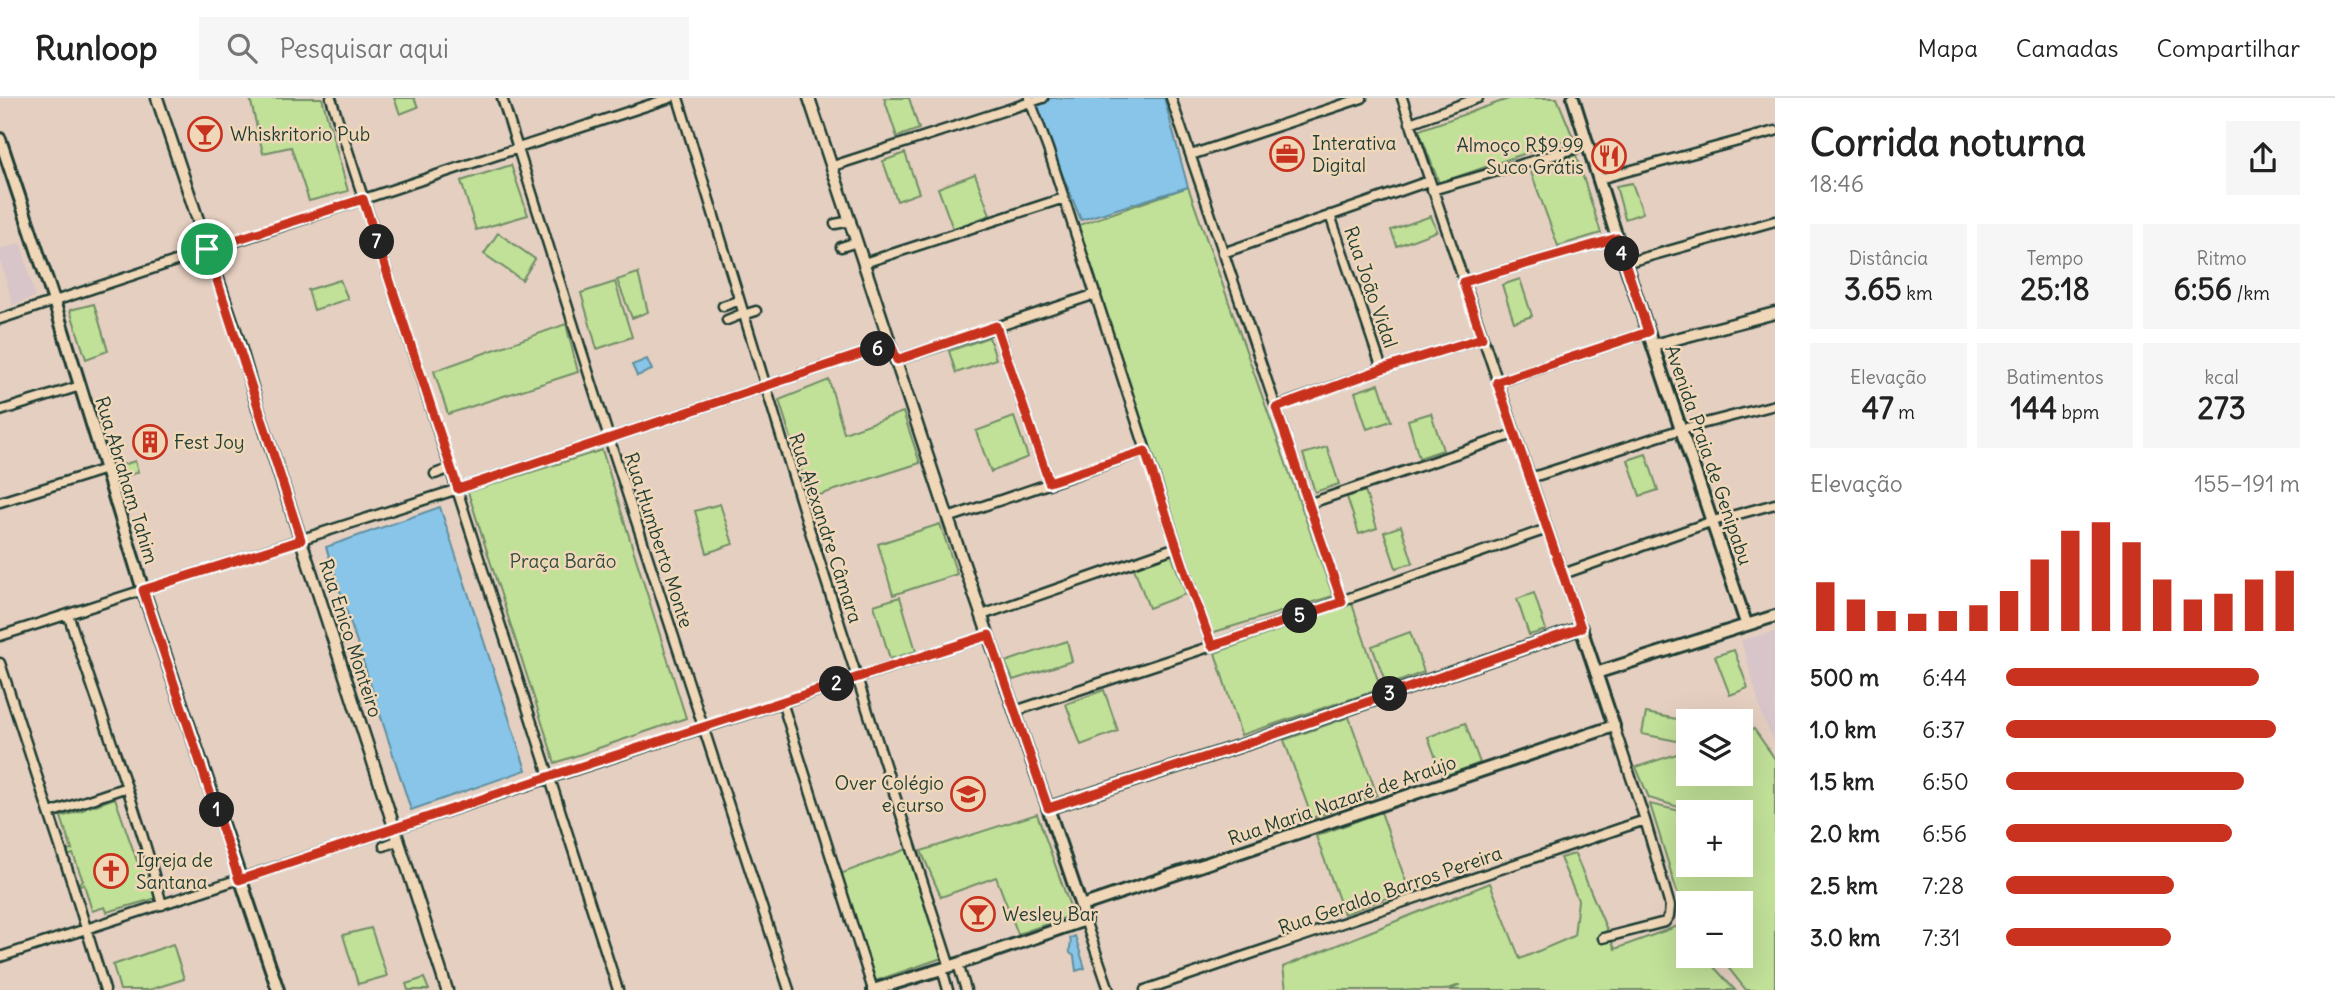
<!DOCTYPE html>
<html lang="pt">
<meta charset="utf-8">
<style>
body{margin:0;font-family:Delius,sans-serif;background:#f6f6f6;color:#222;height:100vh;display:flex;flex-direction:column;font-size:26px;white-space:nowrap}
*{box-sizing:border-box;margin:0}
p{font-size:23px;color:#767676}
.icon{flex:none;width:38px;height:38px;fill:none;stroke:currentColor;stroke-width:2;stroke-linecap:round;stroke-linejoin:round}
.map{position:relative;flex:1;overflow:hidden}
.sheet{display:flex;flex-direction:column;background:#fff;width:560px}
.sheet>*{flex:none}
.fabs{position:absolute;left:1676px;top:611px;display:grid;gap:14px}
.fabs a{display:grid;place-items:center;width:77px;height:77px;border-radius:0px;background:#fff;box-shadow:0 7px 28px #0002;font-size:35px}
.pin{position:absolute;display:grid;place-items:center;width:60px;height:60px;color:#fff;margin:-30px;border:4px solid #fff;border-radius:50%;box-shadow:0 2px 7px #0007}
.km{position:absolute;width:35px;height:35px;margin:-18px;border-radius:50%;background:#222;color:#fff;font-size:19px;line-height:35px;text-align:center}
.round{display:grid;place-items:center;flex:none;width:74px;height:74px;border-radius:0px;background:#f6f6f6}
.headline{display:flex;align-items:center;justify-content:space-between;height:119px;padding:0 35px}
h1{font-size:38px;font-weight:700;line-height:52px}
.metrics{display:grid;grid-template-columns:repeat(3,1fr);gap:10px;height:119px;padding:7px 35px}
.metrics div{display:grid;align-content:center;border-radius:0px;background:#f6f6f6;text-align:center}
.metrics b{font-size:30px;font-weight:700}
.metrics small{font-size:19px;font-weight:400}
.metrics p{font-size:19px}
.chart{height:196px;padding:14px 35px}
.chart p{display:flex;justify-content:space-between}
.chart svg{width:100%;height:126px;margin-top:7px;stroke:#c8321e;stroke-width:6}
ul{padding:0 35px;list-style:none;font-size:23px}
li{display:grid;grid-template-columns:112px 84px 1fr;align-items:center;height:52px}
li i{height:18px;border-radius:9px;background:#c8321e}
header{display:flex;align-items:center;gap:42px;box-sizing:border-box;height:98px;padding:0 35px;background:#fff;border-bottom:2px solid #e0e0e0}
header strong{font-size:33px}
nav{display:flex;gap:38px;margin-inline-start:auto;font-size:24px}
.search{width:490px;height:63px;background:#f6f6f6;display:flex;align-items:center;gap:18px;box-sizing:border-box;padding:0 24px;border-radius:0px;color:#767676;font-size:26px}
main{display:flex;flex:1;min-height:0}
.map>svg:first-child{display:block}
.built{fill:#d8c5c9}
.green{fill:#c1e098;stroke:#708e66;stroke-width:2}
.water{fill:#88c5e8;stroke:#5e8fa0;stroke-width:2}
.lines{fill:none;stroke-linecap:round;stroke-linejoin:round}
.minor-casing{stroke:#1f3d34;stroke-width:13}
.tertiary-casing{stroke:#1f3d34;stroke-width:15}
.secondary-casing{stroke:#1f3d34;stroke-width:16}
.minor{stroke:#f0d7b8;stroke-width:8}
.tertiary{stroke:#f0d7b8;stroke-width:10}
.secondary{stroke:#f0d7b8;stroke-width:10}
.route-casing{stroke:#fff;stroke-width:14}
.route{stroke:#c8321e;stroke-width:9}
.labels{text-anchor:middle;dominant-baseline:central;stroke-width:5;stroke-linejoin:round;paint-order:stroke}
.poi-label{font-size:19px;fill:#1f3d34;stroke:#f0d7b8;text-anchor:start}
.street-label{font-size:19px;fill:#1f3d34;stroke:#f0d7b8}
.park-label{font-size:19px;fill:#2f4d3e;stroke:#f0d7b8}
</style>
<header>
<strong>Runloop</strong>
<div class="search"><svg class="icon" aria-label="search" viewBox="0 0 24 24"><circle cx="10" cy="10" r="6"/><path d="M15 15l6 6"/></svg>Pesquisar aqui</div>
<nav><a>Mapa</a><a>Camadas</a><a>Compartilhar</a></nav>
</header>
<main>
<div class="map">
<svg width="1775" height="892" viewBox="0 0 1775 892">
<rect width="100%" height="100%" fill="#e5cfc0"/>
<filter id="ink" filterUnits="userSpaceOnUse"><feTurbulence type="fractalNoise" baseFrequency=".0143" numOctaves="2"/><feDisplacementMap in="SourceGraphic" scale="14" xChannelSelector="R" yChannelSelector="G"/><feConvolveMatrix kernelMatrix="1 2 1 2 8 2 1 2 1" color-interpolation-filters="sRGB"/></filter>
<g filter="url(#ink)">
<path class="built" d="M21,145L35,199L13,207L0,162V151Z
M1775,534V647L1763,620L1741,542Z"/>
<path class="green" d="M250,0H322L348,93L309,103L291,49L263,55Z
M394,0H414L418,9L400,16Z
M884,0H909L919,31L897,39Z
M1511,0H1557L1573,39L1439,85L1419,32Z
M905,55L919,95L897,103L883,63Z
M1576,57L1601,135L1558,148L1531,74Z
M511,67L528,117L476,132L461,83Z
M975,76L990,117L953,131L938,90Z
M1632,85L1643,115L1625,121L1616,88Z
M1188,89L1333,498L1211,535L1073,129Z
M1431,118L1437,133L1397,148L1391,132Z
M498,135L535,161L522,182L484,156Z
M638,175L648,214L632,220L617,182Z
M1520,181L1532,218L1514,224L1502,187Z
M340,182L348,201L314,212L308,192Z
M615,184L632,239L597,251L581,195Z
M94,206L108,253L86,261L70,212Z
M566,226L578,274L448,316L434,273Z
M989,239L996,261L956,275L949,253Z
M829,282L844,335L903,314L920,365L810,400L779,302Z
M1379,286L1391,323L1367,331L1355,294Z
M1431,315L1443,352L1419,360L1408,322Z
M1014,319L1028,359L991,374L976,333Z
M1327,349L1339,386L1315,394L1303,356Z
M602,352L686,620L555,665L468,394Z
M1646,356L1658,392L1640,398L1628,362Z
M135,363L138,374L120,381L116,369Z
M1365,393L1377,430L1359,436L1347,399Z
M720,406L733,446L707,455L695,413Z
M940,426L957,476L893,497L878,446Z
M1401,428L1413,465L1396,470L1384,434Z
M1171,456L1186,496L1149,510L1134,470Z
M1534,495L1546,532L1529,537L1517,501Z
M900,499L916,553L890,561L874,507Z
M1352,506L1381,591L1241,637L1215,555Z
M1410,534L1424,574L1387,588L1372,548Z
M1067,543L1072,563L1013,582L1005,564Z
M1734,552L1748,590L1730,597L1715,558Z
M1104,592L1118,633L1081,647L1066,606Z
M1646,615L1687,623L1682,644L1642,636Z
M1349,619L1377,697L1312,720L1284,642Z
M1465,625L1480,665L1443,679L1428,639Z
M1754,631L1775,661V892H1746L1719,858H1741V805H1689V819L1682,810L1650,706L1689,715V766H1741V714H1695L1649,700L1636,669L1689,652V676H1741V635Z
M115,700L137,763L143,762L157,800L107,814L105,809L92,813L84,786L77,788V786L83,783L73,756L57,761L65,753L72,752L61,719L85,711L83,705L87,703L90,709Z
M1381,714L1409,792L1344,816L1316,738Z
M1037,716L1073,817L1018,836L996,779L941,799L921,753Z
M907,751L942,860L875,883L840,776Z
M1575,756L1615,851L1678,828L1689,840V858H1704L1735,892H1450L1460,887L1445,892H1286L1283,869L1490,785L1520,861L1574,838L1578,802L1560,760Z
M371,830L387,878L358,886L343,837Z
M173,846L184,881L149,892H120L113,867Z
M424,880L429,892H408L406,886Z"/>
<path class="water" d="M1052,0H1164L1188,89L1081,122L1033,6Z
M647,261L652,272L637,278L632,267Z
M440,409L526,672L411,712L326,449Z
M1075,838L1085,870L1076,873L1074,858L1070,855C1069,849 1072,846 1070,840Z"/>
<g class="lines">
<g class="minor-casing">
<path id="minor" d="M331,0L618,892
M502,0L609,340L789,892
M678,0L808,427L950,869
M1029,0L1048,51L1189,485L1212,548
M1171,0L1342,504
M1402,0L1581,530
M1410,25L1478,0
M1191,57L1362,0
M833,68L1043,0
M1599,81L1775,33
M1432,92L1588,47
M1330,117L1382,271
M835,126L851,123
M841,149L857,144
M1223,155L1429,83
M864,165L1064,100
M1625,165L1775,123
M1463,184L1617,140
M723,208L738,203
M743,217L756,213
M0,221L670,0
M727,222L742,216
M996,228L1049,384
M897,262L1096,196
M1498,284L1648,234
M1276,309L1382,271L1482,240
M0,313L80,288
M435,376L451,370
M1530,380L1682,331L1775,307
M0,404L106,371
M1308,406L1514,336
M948,420L1145,353
M1563,476L1713,423L1775,406
M68,516C99,613 137,708 162,807
M982,517L1177,449
M0,538L458,391L891,246
M0,565L73,788L105,892
M782,604L873,892
M1015,613L1212,548L1547,431
M50,715L127,689
M384,748L399,742
M1085,822L1109,892
M1603,840L1665,824L1669,818L1670,808L1645,722L1614,628
M0,859L989,537
M958,866L966,892
M942,871L948,892
M1145,892L1645,722"/>
</g>
<g class="tertiary-casing">
<path id="tertiary" d="M157,0L237,238L258,310L447,892
M809,0L948,420L1048,710
M1653,247L1775,215"/>
</g>
<g class="secondary-casing">
<path id="secondary" d="M1573,0L1625,165L1746,525
M0,41L54,203L143,492L278,892
M1596,575L1775,518
M873,892L958,866L1085,822L1081,808L1048,710L1252,644L1581,530L1614,628L1081,808"/>
</g>
<use href="#minor" class="minor"/>
<use href="#tertiary" class="tertiary"/>
<use href="#secondary" class="secondary"/>
</g>
</g>
<g class="lines" filter="url(#ink)">
<g class="route-casing">
<path id="route" d="M363,101L458,391L891,246L897,262L996,228L1049,384L1145,353L1189,485L1212,548L1342,504L1276,310L1382,271L1482,240L1463,184L1617,140L1648,234L1497,284L1581,530L1252,644L1048,710L989,537L548,679L239,782L143,492L301,442L207,151Z"/>
</g>
<use href="#route" class="route"/>
</g>
<defs>
<g id="bar-ring" transform="scale(1.75)"><circle r="9.5" fill="#f0d7b8" stroke="#c8321e" stroke-width="1.5"/><path d="M-6-5H6L.8 .8V4.5H3.5V6h-7V4.5H-.8V.8Z" fill="#c8321e"/></g>
<g id="office-ring" transform="scale(1.75)"><circle r="9.5" fill="#f0d7b8" stroke="#c8321e" stroke-width="1.5"/><path d="M-6-3h4V-5.5h4V-3h4V5H-6ZM-1-4.5V-3h2v-1.5ZM-6 0V1H6V0Z" fill="#c8321e"/></g>
<g id="restaurant-ring" transform="scale(1.75)"><circle r="9.5" fill="#f0d7b8" stroke="#c8321e" stroke-width="1.5"/><path d="M-5-6h1v4h1v-4h1v4h1v-4h1v5L-1.5 .5V6h-2V.5L-5-1ZM5-6V6H3V1.5H1.5Q1.5-4 5-6Z" fill="#c8321e"/></g>
<g id="building-ring" transform="scale(1.75)"><circle r="9.5" fill="#f0d7b8" stroke="#c8321e" stroke-width="1.5"/><path d="M-4-6H4V6H1V3H-1V6H-4ZM-2.5-4.3h1.7v1.8h-1.7ZM.8-4.3h1.7v1.8H.8ZM-2.5-1h1.7V.8h-1.7ZM.8-1h1.7V.8H.8Z" fill="#c8321e"/></g>
<g id="school-ring" transform="scale(1.75)"><circle r="9.5" fill="#f0d7b8" stroke="#c8321e" stroke-width="1.5"/><path d="M0-5L7-2L0 1L-7-2ZM-4 1L0 2.5L4 1V4Q0 6-4 4Z" fill="#c8321e"/></g>
<g id="church-ring" transform="scale(1.75)"><circle r="9.5" fill="#f0d7b8" stroke="#c8321e" stroke-width="1.5"/><path d="M-1.2-6h2.4v3.5h3.3v2.4h-3.3V6h-2.4V-.1h-3.3v-2.4h3.3Z" fill="#c8321e"/></g>
</defs>
<g fill-rule="evenodd">
<use href="#bar-ring" x="205" y="36"/>
<use href="#office-ring" x="1287" y="56"/>
<use href="#restaurant-ring" x="1609" y="58"/>
<use href="#building-ring" x="150" y="344"/>
<use href="#school-ring" x="968" y="696"/>
<use href="#church-ring" x="111" y="773"/>
<use href="#bar-ring" x="978" y="816"/>
</g>
<g class="labels">
<g class="poi-label">
<text x="230" y="36">Whiskritorio Pub</text>
<text x="1312" y="45">Interativa<tspan x="1312" dy="22">Digital</tspan></text>
<text x="1584" y="47" text-anchor="end">Almoço R$9.99<tspan x="1584" dy="22">Suco Grátis</tspan></text>
<text x="174" y="344">Fest Joy</text>
<text x="944" y="685" text-anchor="end">Over Colégio<tspan x="944" dy="22">e curso</tspan></text>
<text x="136" y="762">Igreja de<tspan x="136" dy="22">Santana</tspan></text>
<text x="1002" y="816">Wesley Bar</text>
</g>
<g class="street-label">
<text transform="translate(1371 189) rotate(71)">Rua João Vidal</text>
<text transform="translate(1709 357) rotate(71)">Avenida Praia de Genipabu</text>
<text transform="translate(127 382) rotate(73)">Rua Abraham Tahim</text>
<text transform="translate(826 430) rotate(72)">Rua Alexandre Câmara</text>
<text transform="translate(659 442) rotate(72)">Rua Humberto Monte</text>
<text transform="translate(351 540) rotate(72)">Rua Enico Monteiro</text>
<text transform="translate(1342 702) rotate(-19)">Rua Maria Nazaré de Araújo</text>
<text transform="translate(1390 792) rotate(-19)">Rua Geraldo Barros Pereira</text>
</g>
<g class="park-label">
<text x="563" y="463">Praça Barão</text>
</g>
</g>
</svg>
<div class="fabs">
<a><svg class="icon" aria-label="layers" viewBox="0 0 24 24"><path d="M12 4l9 5-9 5-9-5zM3 14l9 5 9-5"/></svg></a>
<a>+</a>
<a>−</a>
</div>
<div class="pin" style="left:207px;top:151px;background:#1e9e55"><svg class="icon" aria-label="arrive" viewBox="0 0 24 24"><path d="M6 21V4h12l-3 4 3 4H6"/></svg></div>
<b class="km" style="left:217px;top:712px">1</b>
<b class="km" style="left:837px;top:586px">2</b>
<b class="km" style="left:1390px;top:596px">3</b>
<b class="km" style="left:1622px;top:156px">4</b>
<b class="km" style="left:1300px;top:518px">5</b>
<b class="km" style="left:878px;top:251px">6</b>
<b class="km" style="left:377px;top:144px">7</b>
</div>
<section class="sheet">
<div class="headline"><div><h1>Corrida noturna</h1><p>18:46</p></div><a class="round"><svg class="icon" aria-label="share" viewBox="0 0 24 24"><path d="M12 15V3M7 8l5-5 5 5M5 13v7h14v-7"/></svg></a></div>
<div class="metrics">
<div><p>Distância</p><b>3.65<small> km</small></b></div>
<div><p>Tempo</p><b>25:18</b></div>
<div><p>Ritmo</p><b>6:56<small> /km</small></b></div>
</div>
<div class="metrics">
<div><p>Elevação</p><b>47<small> m</small></b></div>
<div><p>Batimentos</p><b>144<small> bpm</small></b></div>
<div><p>kcal</p><b>273</b></div>
</div>
<div class="chart"><p><span>Elevação</span>155–191 m</p>
<svg viewBox="0 0 160 44" preserveAspectRatio="none"><path d="M5 44V27M15 44V33M25 44V37M35 44V38M45 44V37M55 44V35M65 44V30M75 44V19M85 44V9M95 44V6M105 44V13M115 44V26M125 44V33M135 44V31M145 44V26M155 44V23"/></svg>
</div>
<ul>
<li><b>500 m</b>6:44<i style="width:86%"></i></li>
<li><b>1.0 km</b>6:37<i style="width:92%"></i></li>
<li><b>1.5 km</b>6:50<i style="width:81%"></i></li>
<li><b>2.0 km</b>6:56<i style="width:77%"></i></li>
<li><b>2.5 km</b>7:28<i style="width:57%"></i></li>
<li><b>3.0 km</b>7:31<i style="width:56%"></i></li>
</ul>
</section>
</main>
